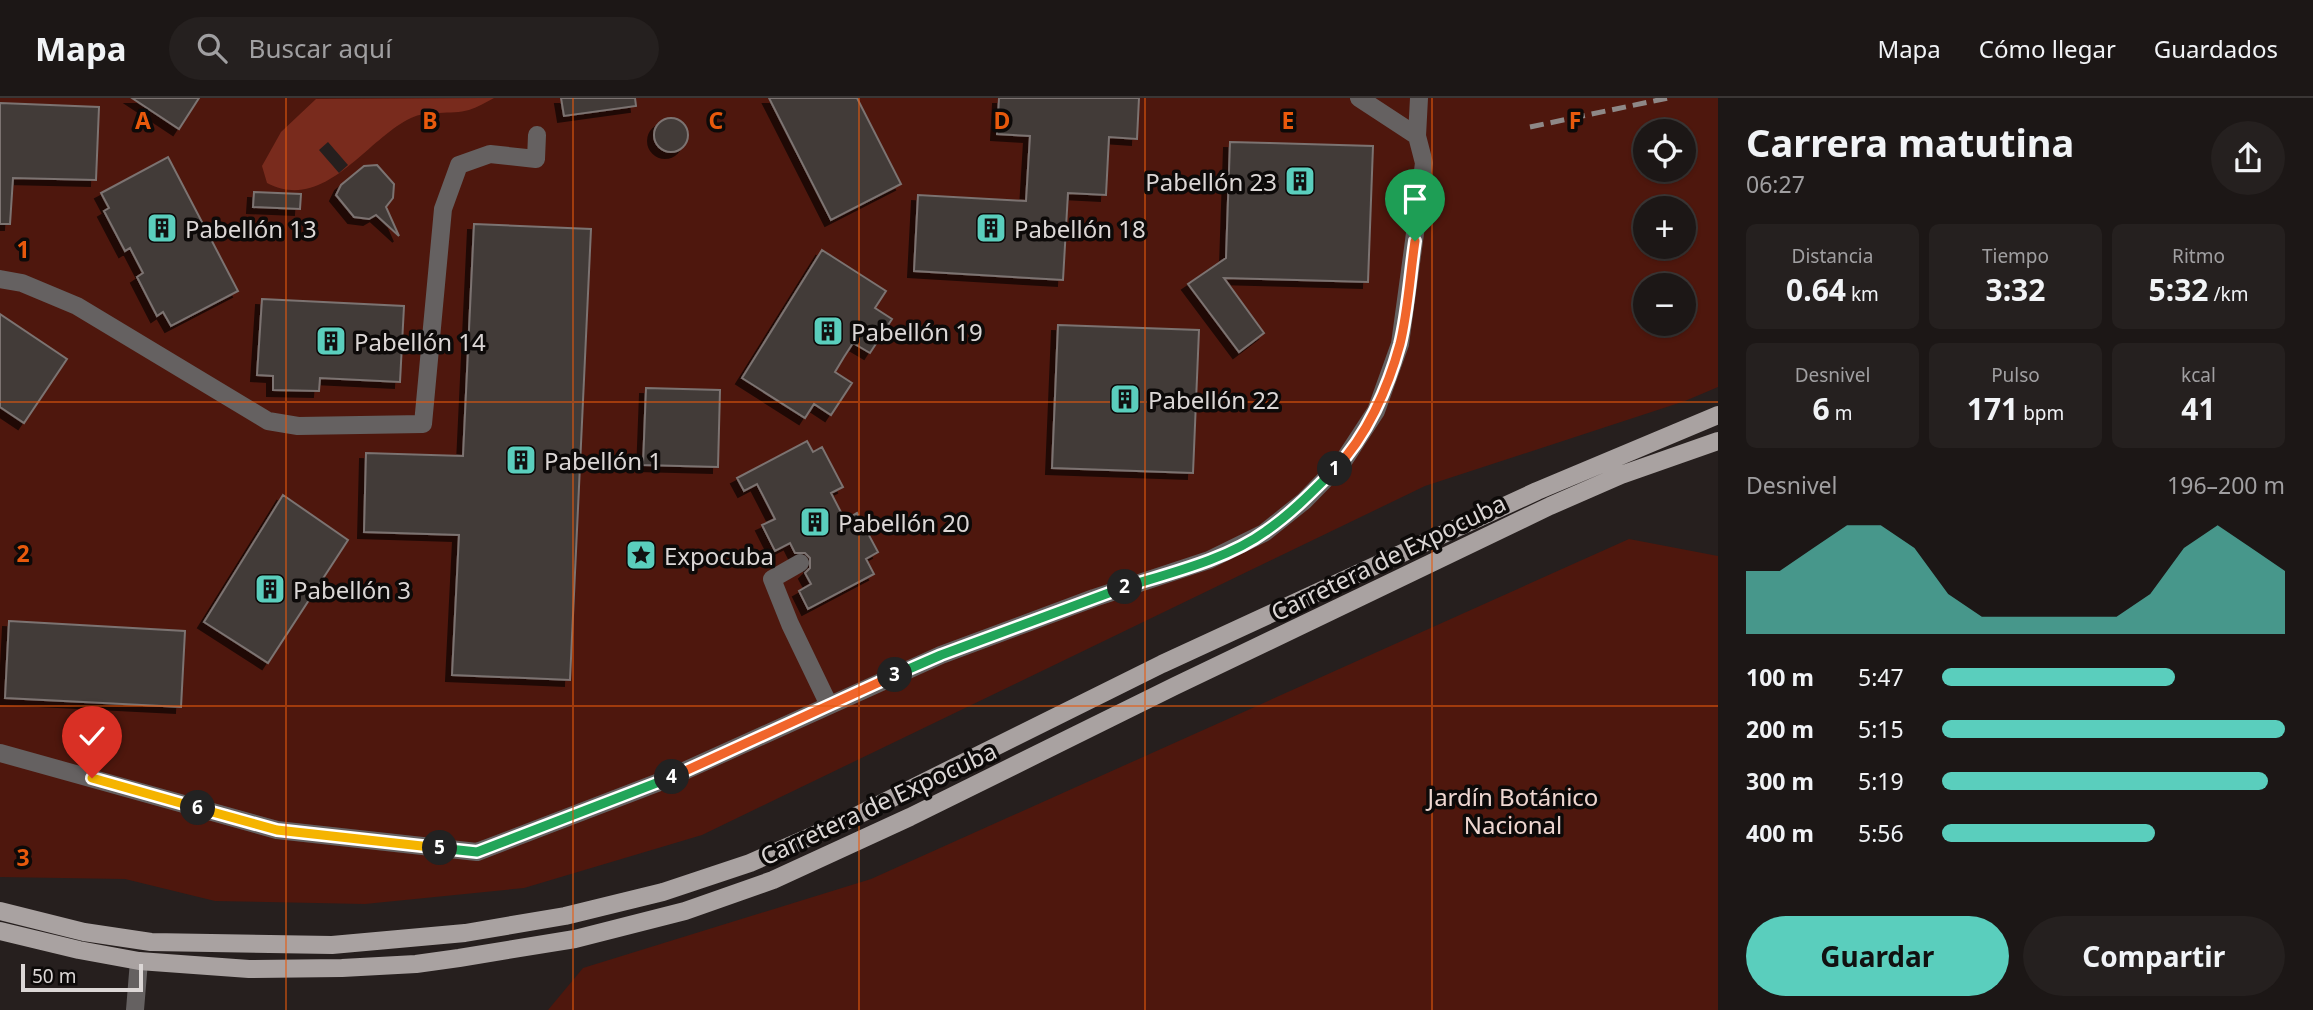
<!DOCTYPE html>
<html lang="es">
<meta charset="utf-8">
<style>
body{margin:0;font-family:"Noto Sans",sans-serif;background:#25201f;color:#f1f3f6;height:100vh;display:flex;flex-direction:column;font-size:26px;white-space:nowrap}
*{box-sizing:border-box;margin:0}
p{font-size:23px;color:#a09fa1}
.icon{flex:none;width:38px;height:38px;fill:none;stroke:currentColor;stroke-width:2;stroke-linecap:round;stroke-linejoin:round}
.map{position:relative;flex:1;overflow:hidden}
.sheet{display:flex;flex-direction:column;background:#1c1716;width:595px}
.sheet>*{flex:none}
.fabs{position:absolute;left:1633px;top:21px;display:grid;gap:14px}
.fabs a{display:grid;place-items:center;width:63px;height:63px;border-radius:50%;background:#1c1716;box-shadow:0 2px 5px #0004,0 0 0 2px #3a3635;font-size:35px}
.scale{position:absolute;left:21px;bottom:18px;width:122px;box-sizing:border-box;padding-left:7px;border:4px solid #dcd7d6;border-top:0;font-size:19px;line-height:24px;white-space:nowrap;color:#dcd7d6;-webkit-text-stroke:5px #0d0a09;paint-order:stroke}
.pin{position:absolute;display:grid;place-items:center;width:60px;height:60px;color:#fff;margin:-72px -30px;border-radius:50% 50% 50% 0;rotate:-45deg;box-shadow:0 0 7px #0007}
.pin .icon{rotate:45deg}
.km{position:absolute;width:35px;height:35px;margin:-18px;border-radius:50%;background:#222;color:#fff;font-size:19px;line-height:35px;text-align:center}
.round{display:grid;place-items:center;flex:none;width:74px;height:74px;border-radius:37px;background:#25201f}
.summary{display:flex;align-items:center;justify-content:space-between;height:119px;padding:0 28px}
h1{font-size:38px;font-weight:700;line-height:52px}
.stats{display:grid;grid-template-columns:repeat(3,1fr);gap:10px;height:119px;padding:7px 28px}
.stats div{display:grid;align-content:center;border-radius:10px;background:#25201f;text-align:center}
.stats b{font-size:30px;font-weight:700}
.stats small{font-size:19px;font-weight:400}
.stats p{font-size:19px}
.chart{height:196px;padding:14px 28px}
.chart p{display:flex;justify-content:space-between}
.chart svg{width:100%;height:126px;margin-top:7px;fill:#5acebd;opacity:.7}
.cta{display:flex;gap:14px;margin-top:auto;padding:14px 28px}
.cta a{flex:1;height:80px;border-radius:42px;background:#5acebd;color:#111;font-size:28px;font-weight:700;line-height:80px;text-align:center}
.cta a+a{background:#25201f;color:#f1f3f6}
ul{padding:0 28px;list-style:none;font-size:23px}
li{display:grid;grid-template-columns:112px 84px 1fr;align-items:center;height:52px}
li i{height:18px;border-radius:9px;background:#5acebd}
header{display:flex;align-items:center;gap:42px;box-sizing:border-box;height:98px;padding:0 35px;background:#1c1716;border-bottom:2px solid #3a3635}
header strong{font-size:33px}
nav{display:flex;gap:38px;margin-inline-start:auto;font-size:24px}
.search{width:490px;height:63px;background:#25201f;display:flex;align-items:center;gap:18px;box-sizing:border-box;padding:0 24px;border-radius:38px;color:#a09fa1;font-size:26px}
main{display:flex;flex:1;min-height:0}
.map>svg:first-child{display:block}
.green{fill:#4e170d;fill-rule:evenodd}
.water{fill:#792b1d}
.pier{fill:#261f1e}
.building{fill:#423b39;stroke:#7b7371;stroke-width:2;filter:url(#shadow)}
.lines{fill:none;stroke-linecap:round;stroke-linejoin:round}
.minor{stroke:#656161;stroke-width:18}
.major{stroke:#a9a2a1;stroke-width:18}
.rail{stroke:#8e8887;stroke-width:5;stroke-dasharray:14 7;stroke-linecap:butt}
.split-1-casing{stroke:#fff;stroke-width:14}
.split-2-casing{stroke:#fff;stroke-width:14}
.split-3-casing{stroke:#fff;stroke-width:14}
.split-4-casing{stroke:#fff;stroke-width:14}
.split-5-casing{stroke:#fff;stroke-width:14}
.split-6-casing{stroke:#fff;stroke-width:14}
.split-7-casing{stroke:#fff;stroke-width:14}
.split-1{stroke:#f0652b;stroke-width:9}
.split-2{stroke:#22a559;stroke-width:9}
.split-3{stroke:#22a559;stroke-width:9}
.split-4{stroke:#f0652b;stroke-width:9}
.split-5{stroke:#22a559;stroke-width:9}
.split-6{stroke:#f5b400;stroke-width:9}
.split-7{stroke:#f5b400;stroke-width:9}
.grid{fill:none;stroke:#e8590c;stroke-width:2;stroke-opacity:0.55}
.labels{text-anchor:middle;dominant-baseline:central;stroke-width:7;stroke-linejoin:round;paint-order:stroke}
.poi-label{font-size:24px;fill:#dcd7d6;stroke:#0d0a09;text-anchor:start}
.street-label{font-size:24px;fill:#dcd7d6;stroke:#0d0a09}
.park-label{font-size:24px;fill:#efd7d1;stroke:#0d0a09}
.grid-label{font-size:23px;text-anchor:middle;font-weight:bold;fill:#e8590c;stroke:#0d0a09;stroke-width:7;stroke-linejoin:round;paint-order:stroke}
</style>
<header>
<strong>Mapa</strong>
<div class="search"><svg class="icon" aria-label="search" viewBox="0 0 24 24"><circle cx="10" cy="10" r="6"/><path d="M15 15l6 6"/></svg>Buscar aquí</div>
<nav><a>Mapa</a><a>Cómo llegar</a><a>Guardados</a></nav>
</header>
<main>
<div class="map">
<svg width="1718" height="912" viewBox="0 0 1718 912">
<defs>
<filter id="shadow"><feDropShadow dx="-6" dy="6" stdDeviation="0" flood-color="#0009"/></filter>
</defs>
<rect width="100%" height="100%" fill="#261f1e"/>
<path class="green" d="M0,0H1718V289L1685,303L1425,388L702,737L524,790L365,806L215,803L125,781L0,779ZM1645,33H1684V72H1645ZM1645,110H1684V149H1645ZM1645,187H1684V226H1645Z
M1629,441L1718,458V912H548L583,870L871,781Z"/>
<path class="water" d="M494,0C486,4 478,9 469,12C451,17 427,12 411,20C365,42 325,115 267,85L262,68L281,34L316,1Z"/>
<path class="pier" d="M328,44L348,67L339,75L319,52Z"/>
<path class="building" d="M132,0H199L179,31Z
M561,0H635L636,8L564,18Z
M769,0H857L901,86L831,122Z
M999,0H1139L1137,41L1109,39L1106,97L1068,95L1063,182L914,173L918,97L1026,103L1030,38L997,36Z
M0,5L99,9L96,82L13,80L10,126H0Z
M654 37a17 17 0 1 1 34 0a17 17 0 1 1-34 0Z
M1230,44L1373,48L1368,184L1224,180L1264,235L1239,254L1188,186L1226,160Z
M168,59L238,193L171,228L163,214L157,218L137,179L143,175L130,150L125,153L104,113L109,110L101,95Z
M377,67L394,86L393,100L386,109L399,138L376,117L369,121L354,119L336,97L341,87L364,68Z
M254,94L301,96L300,111L253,109Z
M474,126L591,131L570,582L452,577L459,437L364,434L366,355L463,358Z
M822,152L886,193L875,210L892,221L870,255L853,245L844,259L835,274L852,285L831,317L814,306L805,320L742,280Z
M262,201L404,208L400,284L320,280L319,293L273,292V278L257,277Z
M0,216L67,261L24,325L0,309Z
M1058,227L1199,232L1193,375L1052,370Z
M646,290L720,292L718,369L643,367Z
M807,343L813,354L822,349L843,389L831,395L845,422L857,415L878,454L866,461L874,476L808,511L799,493L811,486L805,475L810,470V460L805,455H795L790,445L775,453L762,427L775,421L757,386L744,393L737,380Z
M283,397L348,442L268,565L204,524Z
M9,523L185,533L181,609L5,600Z"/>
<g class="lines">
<path class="minor" d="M1359,0L1417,38
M0,181L22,185L77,208L268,323L298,328L423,326L443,111L459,67L490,56L536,61L537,37
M800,465L772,481L790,526L829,607
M0,655L277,732L477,754L662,683L941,557L1094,500L1209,462L1264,435L1304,403L1344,362L1376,313L1400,246L1414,143L1424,65L1417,38L1419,0
M135,912L139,863"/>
<path class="major" d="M0,813L84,834L151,844L332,847L465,835L565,818L663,794L750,765L842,725L1162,566L1537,393L1718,317
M0,833L79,852L139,863L249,871L342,870L416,866L459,860L575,841L685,813L773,782L910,719L1175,588L1550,408L1621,377L1718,343"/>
<path class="rail" d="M1530,29L1668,0"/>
</g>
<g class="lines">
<g class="split-1-casing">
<path id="split-1" d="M1335,371C1367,338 1388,290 1400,246C1408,213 1410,177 1415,143"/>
</g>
<g class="split-2-casing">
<path id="split-2" d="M1125,489C1170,475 1228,461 1266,433C1292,415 1313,393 1335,371"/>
</g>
<g class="split-3-casing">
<path id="split-3" d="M895,577L941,557L1125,489"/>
</g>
<g class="split-4-casing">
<path id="split-4" d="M672,679L895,577"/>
</g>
<g class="split-5-casing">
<path id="split-5" d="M440,750L477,754L672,679"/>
</g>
<g class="split-6-casing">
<path id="split-6" d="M198,710L277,732L440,750"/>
</g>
<g class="split-7-casing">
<path id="split-7" d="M92,680L198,710"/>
</g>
<use href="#split-1" class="split-1"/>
<use href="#split-2" class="split-2"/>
<use href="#split-3" class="split-3"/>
<use href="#split-4" class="split-4"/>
<use href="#split-5" class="split-5"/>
<use href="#split-6" class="split-6"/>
<use href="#split-7" class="split-7"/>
</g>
<path class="grid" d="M286,0V912M573,0V912M859,0V912M1145,0V912M1432,0V912M0,304H1718M0,608H1718"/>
<defs>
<g id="building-square" transform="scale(1.575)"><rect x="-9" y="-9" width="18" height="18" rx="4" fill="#5acebd" stroke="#0d0a09"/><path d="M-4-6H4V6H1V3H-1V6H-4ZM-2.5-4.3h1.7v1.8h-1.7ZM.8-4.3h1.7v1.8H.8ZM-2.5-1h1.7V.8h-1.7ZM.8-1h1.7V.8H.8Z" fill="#111"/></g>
<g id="sight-square" transform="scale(1.575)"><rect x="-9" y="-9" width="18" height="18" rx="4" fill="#5acebd" stroke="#0d0a09"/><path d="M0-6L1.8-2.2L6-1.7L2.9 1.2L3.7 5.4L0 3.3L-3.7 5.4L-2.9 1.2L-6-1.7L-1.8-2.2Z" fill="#111"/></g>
</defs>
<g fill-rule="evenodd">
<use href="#building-square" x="1300" y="83"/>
<use href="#building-square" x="162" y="130"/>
<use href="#building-square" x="991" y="130"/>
<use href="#building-square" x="828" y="233"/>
<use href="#building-square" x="331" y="243"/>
<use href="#building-square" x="1125" y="301"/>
<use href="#building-square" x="521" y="362"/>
<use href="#building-square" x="815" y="424"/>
<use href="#sight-square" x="641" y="457"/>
<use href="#building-square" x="270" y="491"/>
</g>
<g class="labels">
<g class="poi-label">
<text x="1277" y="83" text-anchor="end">Pabellón 23</text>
<text x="185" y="130">Pabellón 13</text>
<text x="1014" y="130">Pabellón 18</text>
<text x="851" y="233">Pabellón 19</text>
<text x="354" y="243">Pabellón 14</text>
<text x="1148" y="301">Pabellón 22</text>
<text x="544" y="362">Pabellón 1</text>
<text x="838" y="424">Pabellón 20</text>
<text x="664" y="457">Expocuba</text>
<text x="293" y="491">Pabellón 3</text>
</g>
<g class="street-label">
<text transform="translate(1388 459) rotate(-26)">Carretera de Expocuba</text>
<text transform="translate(878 705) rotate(-25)">Carretera de Expocuba</text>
</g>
<g class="park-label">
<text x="1513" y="698">Jardín Botánico<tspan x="1513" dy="28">Nacional</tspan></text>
</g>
</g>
<g class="grid-label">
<text x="143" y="31">A</text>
<text x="430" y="31">B</text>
<text x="716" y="31">C</text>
<text x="1002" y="31">D</text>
<text x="1288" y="31">E</text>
<text x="1575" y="31">F</text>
<text x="23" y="160">1</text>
<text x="23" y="464">2</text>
<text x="23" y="768">3</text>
</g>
</svg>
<div class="fabs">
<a><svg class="icon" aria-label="locate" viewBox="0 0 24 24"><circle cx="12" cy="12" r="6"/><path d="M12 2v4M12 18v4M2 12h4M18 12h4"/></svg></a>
<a>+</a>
<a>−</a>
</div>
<div class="scale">50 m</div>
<div class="pin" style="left:1415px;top:143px;background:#1e9e55"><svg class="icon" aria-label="arrive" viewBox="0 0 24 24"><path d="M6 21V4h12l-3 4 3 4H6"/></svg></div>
<div class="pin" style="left:92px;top:680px;background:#d93025"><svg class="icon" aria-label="check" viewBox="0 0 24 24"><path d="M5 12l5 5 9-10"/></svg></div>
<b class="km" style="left:1335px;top:371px">1</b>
<b class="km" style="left:1125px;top:489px">2</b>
<b class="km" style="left:895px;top:577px">3</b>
<b class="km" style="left:672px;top:679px">4</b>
<b class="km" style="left:440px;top:750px">5</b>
<b class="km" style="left:198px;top:710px">6</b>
</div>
<section class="sheet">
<div class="summary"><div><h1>Carrera matutina</h1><p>06:27</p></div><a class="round"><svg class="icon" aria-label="share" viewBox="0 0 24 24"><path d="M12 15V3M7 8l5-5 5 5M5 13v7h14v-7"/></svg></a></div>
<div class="stats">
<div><p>Distancia</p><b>0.64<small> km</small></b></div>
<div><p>Tiempo</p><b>3:32</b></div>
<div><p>Ritmo</p><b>5:32<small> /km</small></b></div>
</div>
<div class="stats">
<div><p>Desnivel</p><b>6<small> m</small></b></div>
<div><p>Pulso</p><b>171<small> bpm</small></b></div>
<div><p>kcal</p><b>41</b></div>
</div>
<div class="chart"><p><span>Desnivel</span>196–200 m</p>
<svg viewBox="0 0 160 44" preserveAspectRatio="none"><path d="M0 44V22L10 22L20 14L30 6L40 6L50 14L60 30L70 38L80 38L90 38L100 38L110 38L120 30L130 14L140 6L150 14L160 22V44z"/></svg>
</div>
<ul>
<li><b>100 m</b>5:47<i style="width:68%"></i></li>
<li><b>200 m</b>5:15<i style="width:100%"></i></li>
<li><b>300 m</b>5:19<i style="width:95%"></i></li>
<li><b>400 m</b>5:56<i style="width:62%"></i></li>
</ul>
<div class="cta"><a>Guardar</a><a>Compartir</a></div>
</section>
</main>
